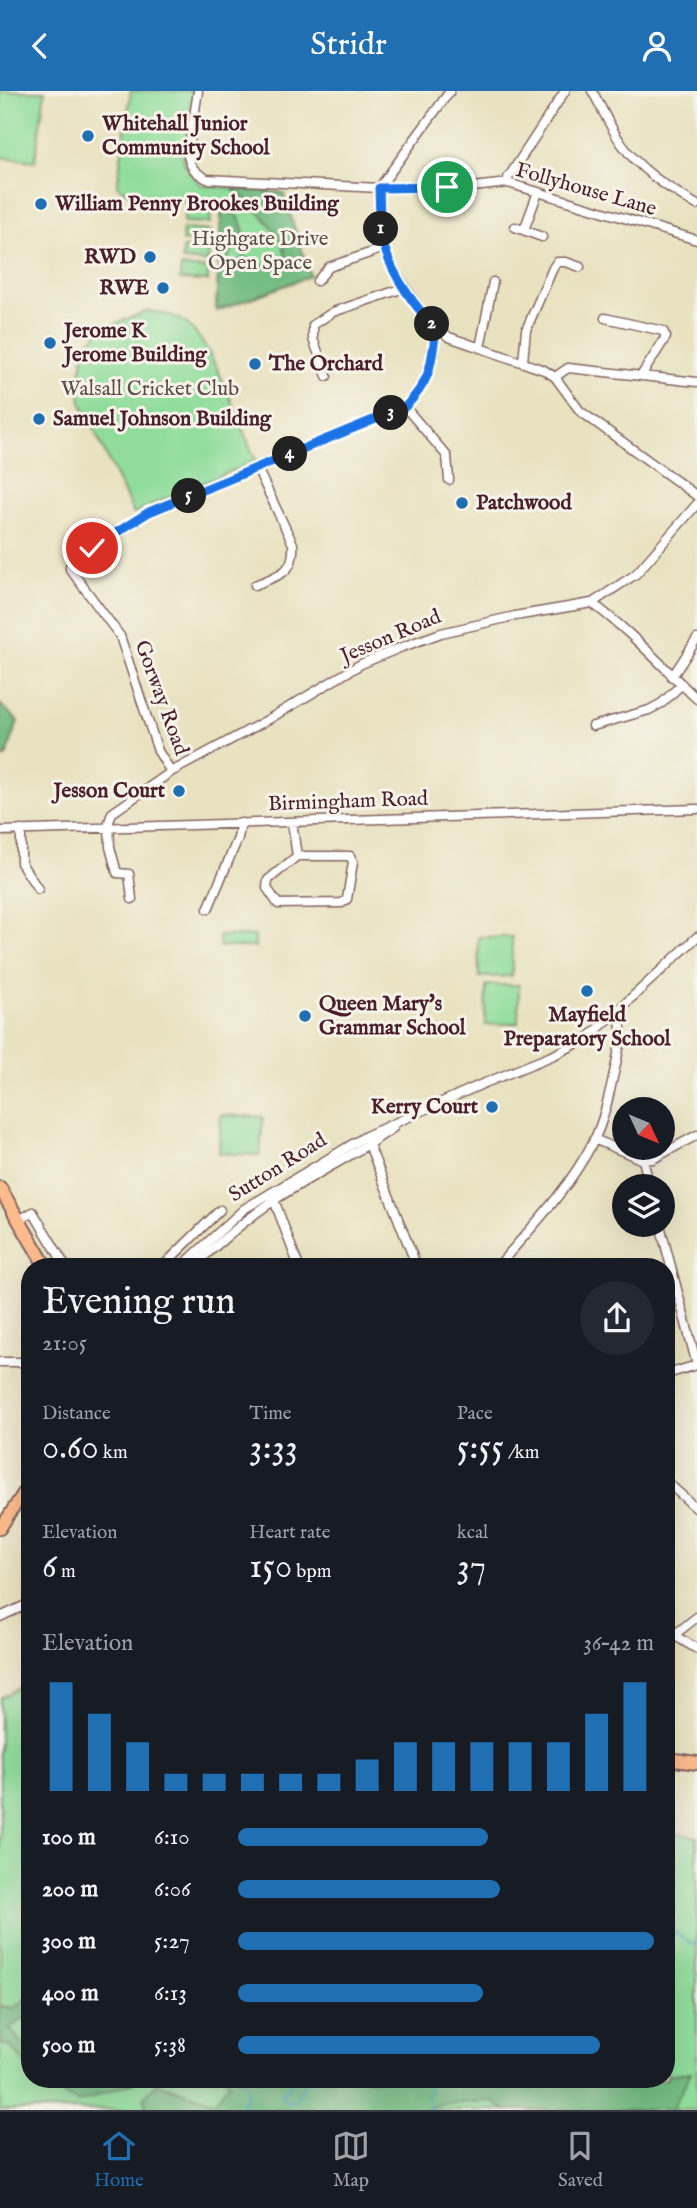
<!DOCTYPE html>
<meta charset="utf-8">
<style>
body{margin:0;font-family:"IM FELL English",serif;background:#242831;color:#f1f3f6;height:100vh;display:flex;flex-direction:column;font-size:26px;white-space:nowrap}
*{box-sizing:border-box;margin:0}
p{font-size:23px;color:#9ea1a6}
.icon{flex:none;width:38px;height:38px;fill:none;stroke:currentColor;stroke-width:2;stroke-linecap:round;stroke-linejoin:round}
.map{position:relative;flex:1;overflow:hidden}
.drawer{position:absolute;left:21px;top:1167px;width:654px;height:830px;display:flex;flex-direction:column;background:#171b24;border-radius:28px;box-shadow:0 7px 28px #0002}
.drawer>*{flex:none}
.needle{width:46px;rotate:134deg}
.fabs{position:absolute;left:612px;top:1006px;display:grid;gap:14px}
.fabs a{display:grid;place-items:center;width:63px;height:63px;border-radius:50%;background:#171b24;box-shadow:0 7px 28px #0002;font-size:35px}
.pin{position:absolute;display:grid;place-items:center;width:60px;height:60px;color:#fff;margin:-30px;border:4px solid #fff;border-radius:50%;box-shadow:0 2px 7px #0007}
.km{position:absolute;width:35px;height:35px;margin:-18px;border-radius:50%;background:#222;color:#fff;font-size:19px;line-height:35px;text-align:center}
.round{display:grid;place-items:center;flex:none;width:74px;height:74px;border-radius:37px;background:#242831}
.overview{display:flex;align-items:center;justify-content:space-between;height:119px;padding:0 21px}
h1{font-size:38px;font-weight:600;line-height:52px}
.figures{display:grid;grid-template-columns:repeat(3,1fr);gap:10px;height:119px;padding:7px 21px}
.figures div{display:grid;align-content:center}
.figures b{font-size:35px;font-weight:600}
.figures small{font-size:19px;font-weight:400}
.figures p{font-size:19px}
.chart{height:196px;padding:14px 21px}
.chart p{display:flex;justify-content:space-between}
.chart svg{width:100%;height:126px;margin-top:7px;stroke:#1f6fb2;stroke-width:6}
ul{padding:0 21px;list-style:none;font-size:23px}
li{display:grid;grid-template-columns:112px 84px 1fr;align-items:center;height:52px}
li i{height:18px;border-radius:9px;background:#1f6fb2}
header{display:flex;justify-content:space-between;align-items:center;height:91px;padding:0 21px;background:#1f6fb2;color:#fff;font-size:32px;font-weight:600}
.menu{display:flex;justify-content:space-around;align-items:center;height:98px;border-top:2px solid #363941;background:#171b24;font-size:19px;color:#9ea1a6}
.menu a{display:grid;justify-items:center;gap:4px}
.menu .active{color:#1f6fb2}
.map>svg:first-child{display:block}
.green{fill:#90dd9b;stroke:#6d7e63;stroke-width:2}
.forest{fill:#74bc83;stroke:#5f6e57;stroke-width:2}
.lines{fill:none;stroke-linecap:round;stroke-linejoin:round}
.stream{stroke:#42a8c2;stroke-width:2}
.minor-casing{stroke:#81635f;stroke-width:11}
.major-casing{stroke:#81635f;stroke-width:14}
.highway-casing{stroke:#81635f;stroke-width:16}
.minor{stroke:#fff;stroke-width:8}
.major{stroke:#fbbb8d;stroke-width:10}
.highway{stroke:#fbbb8d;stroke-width:12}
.route-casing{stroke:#fff;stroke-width:14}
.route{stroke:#1a73e8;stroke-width:9}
.poi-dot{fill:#1f6fb2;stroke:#f7f3e8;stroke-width:2.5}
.labels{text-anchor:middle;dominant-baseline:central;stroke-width:6;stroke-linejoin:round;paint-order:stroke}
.poi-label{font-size:21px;font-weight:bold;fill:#4a1f2b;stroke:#f7f3e8;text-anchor:start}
.street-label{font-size:21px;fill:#4a1f2b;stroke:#f7f3e8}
.park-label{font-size:21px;fill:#5c4e47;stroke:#f7f3e8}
</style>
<header><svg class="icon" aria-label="back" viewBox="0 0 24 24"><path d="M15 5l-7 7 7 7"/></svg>Stridr<svg class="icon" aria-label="person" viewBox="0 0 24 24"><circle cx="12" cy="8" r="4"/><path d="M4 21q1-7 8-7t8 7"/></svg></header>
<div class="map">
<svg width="697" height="2019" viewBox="0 0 697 2019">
<rect width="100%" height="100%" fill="#f7f3e8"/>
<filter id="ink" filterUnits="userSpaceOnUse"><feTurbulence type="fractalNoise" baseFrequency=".0143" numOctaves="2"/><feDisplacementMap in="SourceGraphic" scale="14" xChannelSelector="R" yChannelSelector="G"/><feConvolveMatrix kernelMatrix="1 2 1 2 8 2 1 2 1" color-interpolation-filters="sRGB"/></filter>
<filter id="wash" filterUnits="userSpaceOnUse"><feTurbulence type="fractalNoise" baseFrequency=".00686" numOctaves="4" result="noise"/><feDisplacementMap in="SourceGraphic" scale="28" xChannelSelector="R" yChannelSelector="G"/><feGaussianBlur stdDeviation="1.57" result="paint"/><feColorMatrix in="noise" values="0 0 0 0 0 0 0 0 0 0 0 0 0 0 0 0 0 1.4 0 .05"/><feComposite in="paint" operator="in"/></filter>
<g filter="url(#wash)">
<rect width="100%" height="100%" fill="#e8e2c0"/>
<path class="green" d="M0,0H45L35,70L0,66Z
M131,0H193L183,68C187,79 192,87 202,94L283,102L310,185L216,220L222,112L135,107L117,95Z
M185,119L211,120L210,132L184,131Z
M183,138L210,140L209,152L182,150Z
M183,157L209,159L208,171L182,169Z
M181,176L208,178V190L180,189Z
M148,220C158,222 171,223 180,228C214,248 238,333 256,370L158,411L134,423L81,311C78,293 80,262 93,247C103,235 134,226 148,220Z
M219,845H255V856H220Z
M478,846H512V885L479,886Z
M486,894H519L518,932L485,934Z
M221,1024L263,1026L260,1064L219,1062Z
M30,1591V1988H667V1741L697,1746V2019H0V1607Z"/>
<path class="forest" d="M232,98L283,102L310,185L216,220L222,112H226L239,127L244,141L224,173L226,182L243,167C260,170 262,179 282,173L286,166C282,141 252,112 232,98Z
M0,613L18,630L6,666H0Z
M30,1905V1924L9,1937L30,1961V1976L9,1955L0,1953V1915L14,1917Z
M691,1981L672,2019H506L491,2010L440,2013L426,2019H146L144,2006L157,1992L214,2011L229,1992L226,1988H586L588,1993L628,1988H667V1984Z
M43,1988H142L78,2012L57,2000Z"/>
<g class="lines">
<path class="stream" d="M667,1847L675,1842L697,1855
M292,1988L289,1997L280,2003L287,2012L296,2009L304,1994L314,1988
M428,2009L427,2003L432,1988
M429,2013L431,2019
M239,2019L247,2004L246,1993L239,1988"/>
</g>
</g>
<g filter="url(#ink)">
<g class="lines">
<g class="minor-casing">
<path id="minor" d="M198,0L188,64C190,77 196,82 207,88L379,97H456
M450,0L379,97L381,135L384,157L393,178L428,230L449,246L544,279L555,286L580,320L697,405
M592,0C602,17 610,36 621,52C640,80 669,97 697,114
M508,92V87L565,0
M464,97L508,92L697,149
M515,136L542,146
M524,139L538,101
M317,190L329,176L384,157
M605,227L663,240L666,246L641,285
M480,257L493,191
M523,270L526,239L553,177L557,171H566L580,176
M327,285L313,248V234L333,221L404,197
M555,286L568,277L697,291
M405,316L447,365L449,389
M255,494C278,484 295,483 293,453L257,377
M592,512C630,540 662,575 697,608
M672,586L697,548
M593,635L649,619L662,612L682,593
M171,681L158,660L120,545L70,478V475L92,457L149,421L405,316C432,288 431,274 436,237
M292,731L297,765H350L353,771L347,808L342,812L278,813L267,797L268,789L297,765
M21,739V772L38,798
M0,740L697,718
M132,808L129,783L117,782L110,756L109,731L112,722L171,681L269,628L361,573L402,556L441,542L515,525L592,512L636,483L697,413
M208,818L238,747L241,732
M594,1048L643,1069L653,1068L697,1044
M368,1051L417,1176
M643,1069L650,1096
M273,1106L299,1176
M19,1129L33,1121L66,1176
M660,1134L697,1274
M162,1176L220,1119
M181,1176L244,1118L366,1045L480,994L554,964L588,947L697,846
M193,1176C218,1152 244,1130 273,1110C312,1084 355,1064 393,1037
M497,1176C532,1136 569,1098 593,1051C605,1028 610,999 616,973C619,955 626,937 616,921
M0,1271H30
M667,1283L697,1274
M667,1391L697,1418
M0,1526L30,1512
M667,1540L697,1558
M674,1544L697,1526"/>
</g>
<g class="major-casing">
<path id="major" d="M0,1438L30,1391"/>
</g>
<g class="highway-casing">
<path id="highway" d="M0,1097L46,1176
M667,1668L697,1672"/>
</g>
<use href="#minor" class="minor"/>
<use href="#major" class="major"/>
<use href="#highway" class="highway"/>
</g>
</g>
<g class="lines" filter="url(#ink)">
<g class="route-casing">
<path id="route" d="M92,457L149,421L405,316C432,288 431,274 436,237C415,216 394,187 385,158C379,139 380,117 379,97L447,96"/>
</g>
<use href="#route" class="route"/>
</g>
<g class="poi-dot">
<circle cx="88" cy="45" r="7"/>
<circle cx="41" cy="113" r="7"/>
<circle cx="150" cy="166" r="7"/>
<circle cx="163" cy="197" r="7"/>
<circle cx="50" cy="252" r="7"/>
<circle cx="255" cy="273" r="7"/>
<circle cx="39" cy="328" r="7"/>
<circle cx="462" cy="412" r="7"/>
<circle cx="179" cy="700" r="7"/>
<circle cx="587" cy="900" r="7"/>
<circle cx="305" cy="925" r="7"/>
<circle cx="492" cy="1016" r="7"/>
</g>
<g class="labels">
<g class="poi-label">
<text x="102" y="33">Whitehall Junior<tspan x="102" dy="24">Community School</tspan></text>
<text x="55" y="113">William Penny Brookes Building</text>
<text x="136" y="166" text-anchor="end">RWD</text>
<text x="149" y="197" text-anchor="end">RWE</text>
<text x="64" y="240">Jerome K<tspan x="64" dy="24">Jerome Building</tspan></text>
<text x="269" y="273">The Orchard</text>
<text x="53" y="328">Samuel Johnson Building</text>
<text x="476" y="412">Patchwood</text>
<text x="165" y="700" text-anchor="end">Jesson Court</text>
<text x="319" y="913">Queen Mary's<tspan x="319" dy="24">Grammar School</tspan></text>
<text x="587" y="924" text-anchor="middle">Mayfield<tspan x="587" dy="24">Preparatory School</tspan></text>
<text x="478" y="1016" text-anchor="end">Kerry Court</text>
</g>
<g class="street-label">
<text transform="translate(586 99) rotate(16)">Follyhouse Lane</text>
<text transform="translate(391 546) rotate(-23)">Jesson Road</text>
<text transform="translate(161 607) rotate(70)">Gorway Road</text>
<text transform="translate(348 711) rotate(-2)">Birmingham Road</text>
<text transform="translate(278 1077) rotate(-32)">Sutton Road</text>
</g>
<g class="park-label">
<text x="260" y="148">Highgate Drive<tspan x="260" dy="24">Open Space</tspan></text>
<text x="150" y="298">Walsall Cricket Club</text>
</g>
</g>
</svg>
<div class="fabs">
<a><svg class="needle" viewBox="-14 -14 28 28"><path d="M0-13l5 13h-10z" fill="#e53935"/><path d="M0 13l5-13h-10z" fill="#9ea1a6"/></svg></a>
<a><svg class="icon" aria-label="layers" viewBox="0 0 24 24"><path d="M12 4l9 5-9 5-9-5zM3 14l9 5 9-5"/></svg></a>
</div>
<div class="pin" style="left:447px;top:96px;background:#1e9e55"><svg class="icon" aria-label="arrive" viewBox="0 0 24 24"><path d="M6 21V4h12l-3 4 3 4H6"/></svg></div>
<div class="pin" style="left:92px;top:457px;background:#d93025"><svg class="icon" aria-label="check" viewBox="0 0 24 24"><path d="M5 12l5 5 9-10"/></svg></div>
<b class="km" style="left:381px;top:138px">1</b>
<b class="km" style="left:432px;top:233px">2</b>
<b class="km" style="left:391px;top:322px">3</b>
<b class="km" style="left:290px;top:363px">4</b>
<b class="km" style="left:189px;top:405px">5</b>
<section class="drawer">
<div class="overview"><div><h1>Evening run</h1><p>21:05</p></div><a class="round"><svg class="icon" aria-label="share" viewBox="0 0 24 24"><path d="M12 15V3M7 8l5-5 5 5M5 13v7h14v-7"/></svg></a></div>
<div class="figures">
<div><p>Distance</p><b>0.60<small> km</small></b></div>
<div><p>Time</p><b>3:33</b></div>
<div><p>Pace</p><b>5:55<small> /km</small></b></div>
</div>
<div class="figures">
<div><p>Elevation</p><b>6<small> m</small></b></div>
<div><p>Heart rate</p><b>150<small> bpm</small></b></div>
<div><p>kcal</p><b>37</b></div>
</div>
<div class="chart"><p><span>Elevation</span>36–42 m</p>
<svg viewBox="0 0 160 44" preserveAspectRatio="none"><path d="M5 44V6M15 44V17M25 44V27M35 44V38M45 44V38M55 44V38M65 44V38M75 44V38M85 44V33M95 44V27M105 44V27M115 44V27M125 44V27M135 44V27M145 44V17M155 44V6"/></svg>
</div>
<ul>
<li><b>100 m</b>6:10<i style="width:60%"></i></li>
<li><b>200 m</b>6:06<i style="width:63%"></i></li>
<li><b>300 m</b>5:27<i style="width:100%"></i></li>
<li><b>400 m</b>6:13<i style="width:59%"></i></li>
<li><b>500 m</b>5:38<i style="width:87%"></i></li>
</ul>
</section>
</div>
<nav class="menu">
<a class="active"><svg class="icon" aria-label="home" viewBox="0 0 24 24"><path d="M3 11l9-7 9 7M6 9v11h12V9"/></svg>Home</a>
<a><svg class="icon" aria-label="map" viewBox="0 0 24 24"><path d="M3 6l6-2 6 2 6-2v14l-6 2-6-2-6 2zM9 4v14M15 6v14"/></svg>Map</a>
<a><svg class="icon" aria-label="saved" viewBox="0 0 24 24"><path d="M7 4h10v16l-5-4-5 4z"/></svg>Saved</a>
</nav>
